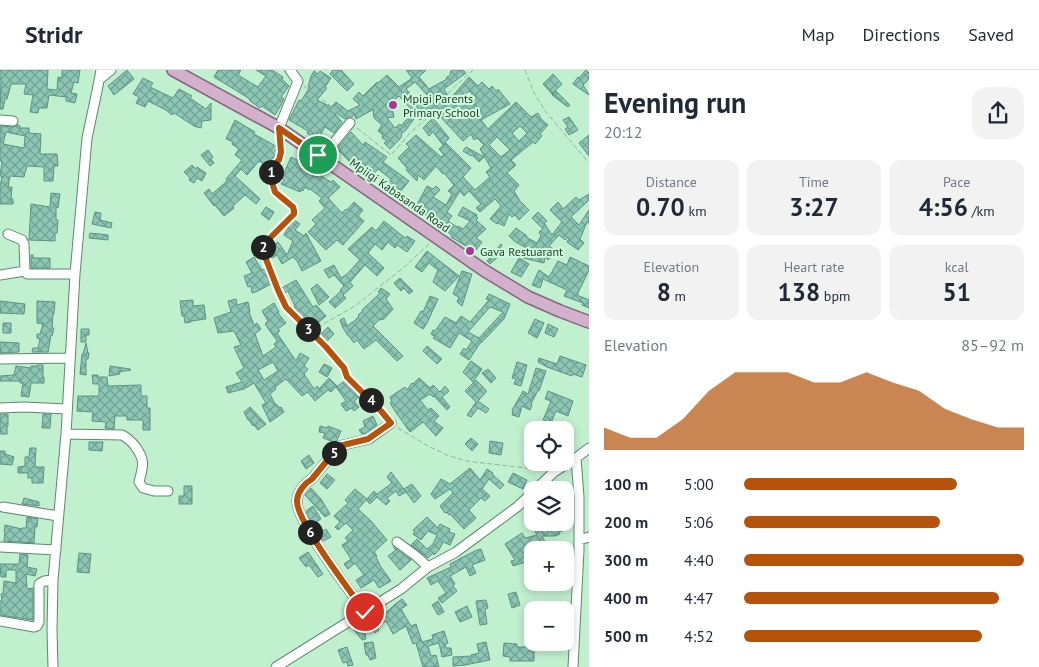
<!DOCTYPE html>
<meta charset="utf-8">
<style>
body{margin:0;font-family:"PT Sans",sans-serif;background:#f2f2f3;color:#1f2937;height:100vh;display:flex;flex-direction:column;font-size:19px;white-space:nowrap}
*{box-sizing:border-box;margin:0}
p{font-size:16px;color:#747a83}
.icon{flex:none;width:28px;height:28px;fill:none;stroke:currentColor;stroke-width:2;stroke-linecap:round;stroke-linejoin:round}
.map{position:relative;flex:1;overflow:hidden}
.drawer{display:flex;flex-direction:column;background:#fff;width:450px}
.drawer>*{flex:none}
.fabs{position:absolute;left:524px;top:351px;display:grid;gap:10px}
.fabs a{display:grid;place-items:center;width:50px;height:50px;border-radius:10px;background:#fff;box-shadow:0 2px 8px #0003;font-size:25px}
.pin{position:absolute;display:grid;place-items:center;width:42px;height:42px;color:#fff;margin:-21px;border:2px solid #fff;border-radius:50%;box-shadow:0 1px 5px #0007}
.km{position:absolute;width:25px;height:25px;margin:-12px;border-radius:50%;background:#222;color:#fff;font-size:14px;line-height:25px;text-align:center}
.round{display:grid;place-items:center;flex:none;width:52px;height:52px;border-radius:15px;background:#f2f2f3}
.headline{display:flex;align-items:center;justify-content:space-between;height:85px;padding:0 15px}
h1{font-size:28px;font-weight:700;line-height:38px}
.stats{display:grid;grid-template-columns:repeat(3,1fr);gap:8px;height:85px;padding:5px 15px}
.stats div{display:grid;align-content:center;border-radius:12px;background:#f2f2f3;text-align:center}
.stats b{font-size:25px;font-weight:700}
.stats small{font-size:14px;font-weight:400}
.stats p{font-size:14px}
.chart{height:140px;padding:10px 15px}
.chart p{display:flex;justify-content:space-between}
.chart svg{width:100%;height:90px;margin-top:5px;fill:#b45309;opacity:.7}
ul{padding:0 15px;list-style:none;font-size:16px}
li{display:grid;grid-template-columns:80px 60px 1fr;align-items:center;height:38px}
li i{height:12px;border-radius:6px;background:#b45309}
header{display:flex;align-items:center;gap:30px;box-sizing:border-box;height:70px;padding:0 25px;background:#fff;border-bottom:1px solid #e0e1e3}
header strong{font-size:24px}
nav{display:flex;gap:28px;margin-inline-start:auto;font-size:18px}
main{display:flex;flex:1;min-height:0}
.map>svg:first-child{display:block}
.building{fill:url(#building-cross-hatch);stroke:#5b9484;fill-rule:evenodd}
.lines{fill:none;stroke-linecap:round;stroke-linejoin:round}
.minor-casing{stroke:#5d886a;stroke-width:11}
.major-casing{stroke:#84657f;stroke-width:14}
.path{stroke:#8fb49a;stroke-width:1;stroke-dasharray:5 2.5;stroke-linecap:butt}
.minor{stroke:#fff;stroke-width:9}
.major{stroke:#d3b0cc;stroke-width:11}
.route-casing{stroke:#fff;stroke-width:10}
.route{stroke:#b45309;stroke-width:6}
.poi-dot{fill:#a73897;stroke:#cefddc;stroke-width:2}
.labels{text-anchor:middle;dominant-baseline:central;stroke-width:4;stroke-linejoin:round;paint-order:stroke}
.poi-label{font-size:12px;fill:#283a2e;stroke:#cefddc;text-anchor:start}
.street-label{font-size:12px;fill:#283a2e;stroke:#cefddc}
</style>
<header>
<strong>Stridr</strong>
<nav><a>Map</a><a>Directions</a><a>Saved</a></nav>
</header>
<main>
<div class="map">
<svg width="589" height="597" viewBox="0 0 589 597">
<defs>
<pattern id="building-cross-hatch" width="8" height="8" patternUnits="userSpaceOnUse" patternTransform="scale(1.25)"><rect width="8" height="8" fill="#8cc6b5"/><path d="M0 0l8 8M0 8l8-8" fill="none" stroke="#72a294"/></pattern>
</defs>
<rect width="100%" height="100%" fill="#c1f0cf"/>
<path class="building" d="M0,0H48L47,19L57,20L58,7L62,8V0H80L78,13L74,12L71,23L77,24L75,33L66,31V27L49,25L47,38H39L38,43L30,42L33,25L24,24L26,14H11L7,29H5L3,39H0L1,9H0Z
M127,0L134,9L114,25L108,16Z
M218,0H241L238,5L258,17L266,6L256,0H272L283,7L282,9L289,16L281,27L284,29L281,35L275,45L262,36L260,38L249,30L250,29L214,7Z
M333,0H341L354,14L347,21L330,4Z
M406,0H426L419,7L429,19L447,9L446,8L451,4L450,2L452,0H463L466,3L444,19L450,29L469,7L478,16L482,12L489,19L492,16L496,21L498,19L510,34L481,50L488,59L516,32L531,47L538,43L541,49L548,55L540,64L542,66L535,74L533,72L511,90L516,95L507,103L519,115L514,121L520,131L529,140L519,150L515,145L512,147L509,144L504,156L498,153L497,154L490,149L501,136L495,129L480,142L476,138L481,134L469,121L464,126L460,121L447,142L452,146L448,151L457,157L458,156L463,159L470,151L458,145L463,137L477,145L476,146L478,148L476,150L486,159L476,168L482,172L476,180L470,176L469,178L451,167L452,165L437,155L438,153L424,144L425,142L415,138L427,116L433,119L436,116L440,120L433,127L446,135L452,124L448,121L454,115L444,103L443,104L436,96L424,110L418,105L417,111L406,100L407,98L398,88L409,77L406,74L416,65L441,87L444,85L439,79L446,73L471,98L463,107L475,120L490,107L486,102L491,98L480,79L484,75L477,68L474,70L471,64L463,71L434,40L420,50L416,46L406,60L401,64L402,66L399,70L390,79L384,73L387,71L382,68L383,65L378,61L382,55L374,48L373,40L374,39L356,49L354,44L352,47H348L345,49L336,43L335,44L342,52L334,63L325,57L317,70L307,63L308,61L289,50L299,30L301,31L310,17H308L311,6L314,1L318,4L320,1L331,8L325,17L327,18L317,30L331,37L336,32L348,41L360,35L353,29L359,22L363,26L377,12L378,13L387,5L399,17L412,8ZM415,12L429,27L422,36L406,19ZM469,21L477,28L470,35L462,28ZM399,26L412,40L410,43L418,42L405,51L401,56L400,54L395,58L387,48L394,47L391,33ZM520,56L527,63L519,71L512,63ZM497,67L510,80L501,87L489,75Z
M586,0L589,3V9L583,15L589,25L573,14L578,7L579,8Z
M553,4L562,14L552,24L543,14Z
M143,8L153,13L150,17L173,28L179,19L192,26L190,28L206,39L211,33V50L202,51L201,58L194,56L174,43L172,45L166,40L148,31L145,37L136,33L139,27L133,24Z
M556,21L570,35L568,37L552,25Z
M569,47L578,60L569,65L565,59L568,57L563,50Z
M433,48L449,68L443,75L433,62L429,66L423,58Z
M235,50L255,62L254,64L281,79L276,88L274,87L268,97L259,91L247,105L241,99L235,106L260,129L256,134L245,125L233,136L234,138L224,146L215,135L214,136L204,123L209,119L212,124L227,111L226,109L242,90L235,85L239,79L232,74L233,72L226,69Z
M18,55L20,56V58H29V63L41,64L40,84H57L58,96H54L53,111H44V97L27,96L24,107L10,106L8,117H12L11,129H13V134H0V117L2,106H0L2,91H0V56L13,57ZM6,62L25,66L24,78L3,74Z
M351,62L363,75L365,72L387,87L383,92L409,111L396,127L385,118L391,109L378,99L370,108L362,102L363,101L350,92L337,79Z
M589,65V86L579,73Z
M466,77L468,78L484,87L479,92L472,85L471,86L463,81Z
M208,80L213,87L211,89L214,93L210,96L201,85Z
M291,87L303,93L301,98L316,107L318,104L331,112L333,110L340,117L328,128L342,143L346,139L347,140L354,132L363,140L358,146L364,151L343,175L337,170L326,180L308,162L316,154L312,150L325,138L319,131L322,128L310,119L309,120L305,117L303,121L302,120L300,122L281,114L284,110L282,108Z
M192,95L196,99L197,97L206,103L202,111L197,108L194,113L189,110L190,108L184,102Z
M51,123L60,124L58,138L56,137V150H58L57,163H55V171L29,170L31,134L50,137Z
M589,124V130L571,147L579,155L589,140V153L587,152L580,169L584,173L578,180L567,172L569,168L568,167L565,170L559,165L549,176L556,181L548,190L545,187L544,193L523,188L528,179L514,171L509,166L516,158L527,166L526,167L537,173L541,166L539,162L543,159L532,148L538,142L547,151L544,153L552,165L562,152L550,140L558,132L563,139L576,127L579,130Z
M266,137L274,142L269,150L261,144Z
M95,142L101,143L100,150L112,153L111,158L92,154Z
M293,149L300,154L295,160L304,166L306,163L321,191L302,201L297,191L293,187L282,194L277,185L272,188L266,180L278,172L287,185L293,171L284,165Z
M384,151L405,168L407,166L415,171L407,182L397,175L395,178L388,172L382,180L375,174L368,183L384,198L377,206L365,195L350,212L353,216L343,225L346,228L335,238L329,232L341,221L340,220L344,216L334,205L329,208L324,200L334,195L341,208L347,204L360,190L348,179L372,157L376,161Z
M90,163L108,165V170L89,168Z
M501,174L502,175L499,181L501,182L495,190H494L490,194L487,191Z
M427,181L459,206L445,221L433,212L438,200L429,193L422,202L415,197Z
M31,185H33V188H50V198H31Z
M254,187L262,200L265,199L267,204H266L271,214L258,221L252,223L251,216L248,217L244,206L252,203L246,192Z
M570,187L589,196V200L577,225L589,230V238L582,235L583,233L564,226L567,220L543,209L540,218L532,215L539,200L549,207L558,191L567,195Z
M519,188L529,194L521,207L511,202Z
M462,201L472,204L462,236L457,232L459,227L453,224Z
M400,208L413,221L409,224L404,218L401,221L394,213Z
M296,210L313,237L316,235L326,246L312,258L301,247L294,236H295L288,221L283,224L280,219Z
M317,214L329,227L319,235L311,219Z
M381,218L390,224L386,229L393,239L384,249L379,250L373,256L403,286L397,291L376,270L364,279L357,270L354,273L349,266H348L342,256L340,250L344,248L347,256L357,249H356L359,246L358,245L363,241L362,240L380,223L378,222Z
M489,224L510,234L504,249L481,273H480L469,290L460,284L464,278L466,280L472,271L459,263L450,278L433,268L435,267L431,264L433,260L435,261L445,247L456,253L461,246L470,252L489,230L486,229ZM490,237L503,242L479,268L468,262Z
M430,226L438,229L427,253L423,259L414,253L421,241L423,242Z
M236,229L237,235L248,232L250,241L249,242L254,255L257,253L261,259L255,264L263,286L276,277L274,274L277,271L265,254L268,251L262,241L274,233L279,242L278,243L286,253L278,259L280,261L277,263L296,291L300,283L309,288L304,296L308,299L304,304L314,319L317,316L319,319L329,308L337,316L331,322L328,320L315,331L308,322L302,326L286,309L275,317L276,319L270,324L275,334H276L280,338L281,337L284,342L270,352L262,335L266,333L254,313L244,319L228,323L226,317L242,312L236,303L244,298L234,277L241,275L234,261L218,263L214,248L231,242L228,231ZM273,292L278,301L264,310L258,300Z
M193,230V236L204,235L206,249L191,251V252L185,253L184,246H182L180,231Z
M0,231L25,234L24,244L0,243Z
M37,231L55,232L54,244H53L52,258H54L52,266L51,265L48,282H32L33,278H38L40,269L37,268V264H40L43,254L37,253Z
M535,249L544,253L537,268L528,263Z
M3,253H11V263H3Z
M548,254L558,259L554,267L545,263Z
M328,257L334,264L324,274L318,267Z
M81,259H89V265H86V272H81Z
M0,272L19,273V282L0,283Z
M86,273L88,283H89L88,289H86V305L80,304L82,284H83Z
M427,276L442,289L437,294L423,281Z
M560,286L586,295L582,307L573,304L572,306L547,297L538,292L539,288L557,294Z
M471,291L482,299L473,312L463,302Z
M517,292L527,295L521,316L514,314L516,309L512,308Z
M324,294L332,298L327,307L319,302Z
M37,295H43V307H44V313H31L29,327L21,326L23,313H20V311H0V306L14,305L16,296L31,298V296H37Z
M110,296L130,299L131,300L119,302L120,304L109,306Z
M536,298L546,301L539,321L538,320L531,334L532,335L530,340L522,336L519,347L512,345L513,340H512L523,321L528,324Z
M488,299L496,308L491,313L482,303Z
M92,305H98V307H107L108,316L141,315V326H147V338H150V360H143V350H127V346H115L114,359L105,358L106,352L92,351L93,342L77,341L78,326H99V314H93Z
M419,308L430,318L433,315L440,322L445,316L449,321L442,327L450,337L447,340L434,326L433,327L430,324L420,330L428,340L431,338L439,346L434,351L443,358L436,366L423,352L410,362L397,344L390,333L392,332L390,327L405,317L407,320L412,313L413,314Z
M476,310L486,320V322L478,331L489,339L486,343L478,338L471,347L467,345L476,332L465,321Z
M345,311L359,327L354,331L359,337L354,341L352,338L346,341L341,334L346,331L336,317Z
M548,321L573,331L568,346L556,341L551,353L543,350L551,331L545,329Z
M250,337L266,354L258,360L254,355L253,356L249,350H248L244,342Z
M0,344H8V356H7V364H0Z
M43,344H51L50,358H42Z
M373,346L377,355L366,363L362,364L359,360L365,357L363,351Z
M320,356L327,358L328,356L341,361L337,370L334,372L323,368L325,363L319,362Z
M471,368L478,374L472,381L465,374Z
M490,371L503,373L501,385L489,383Z
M89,372H103L102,381L89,380Z
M30,378H36L35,397H44L43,413H32V408H28V403H18V397L25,396V387H29Z
M0,381H5V384L14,387L12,395L0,394Z
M309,385L314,393L306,399L301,391Z
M470,398L480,410L487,399L493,403L492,404L504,415L500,419L489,409L482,419L490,426L485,431L481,428L469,440L476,448L464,459L450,444L449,445L446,442L445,443L440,436L453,423L450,419L435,429L431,424L441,409L450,414Z
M391,402L406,422L399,426L396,421L387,428L390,431L386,435L377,427L370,434L366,430L374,421L377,424L392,413L387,407Z
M513,403L527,410L523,419L508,412Z
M327,404L335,410L327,419L320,413Z
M412,414L421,426L414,433L404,419Z
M184,416H192V434H179V426H184Z
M311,418L321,429L330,444L325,447L305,425Z
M355,419L367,429L358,439L371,451L387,470L374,482L377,486L376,487L381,497L391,511L379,518L374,510L361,518L356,510L364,505L355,493L348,499L344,494L351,489L342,475L348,471L345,468L353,460L346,453L338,460L335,457L340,452L334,446L348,433L345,430Z
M24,428L39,432V436L22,434Z
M313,436L321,449L312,454L306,441Z
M27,447L38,449L37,457H35L34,473L4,471L5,462H4L5,455L22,459V458H26Z
M427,447L438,458L440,454L450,459L449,462L455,464L450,475L443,472L439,480L434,485L433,483L428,488L411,475L417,469L427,479L433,474L437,465L428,461L421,470L413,464L415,461L413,460Z
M529,452H568L570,458L559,462L560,464L555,466H542L545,472L532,479V484L527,486L529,491L513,496L511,491L515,490L505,474L522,463L525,468L537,465Z
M326,459L331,467L323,471L318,464Z
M393,477L411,490L400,500L388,486L396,480Z
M481,479L485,490L472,495L476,503L470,506L466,497L450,506L455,514L453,516L457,521L442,533L438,528L446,523L438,511L431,515L427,508L451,497L450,494L461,488L477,480Z
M308,482L323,504L318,507L309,495L306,497L299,488Z
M79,483L91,484L89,503L77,502Z
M20,484L28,485L27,497L37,499L35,506L26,504L27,519L33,518V550L0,545V531H2L1,524H3L4,511L16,513V500H6V507H1L0,494H19Z
M516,522L520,535L512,538L508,524Z
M402,529L407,535L401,539L411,556L416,554L422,572L433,569L432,565L444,561L448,573L445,574L446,578H451L452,585L442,587L439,573L428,576L431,586L436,585L439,597H423L416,573L413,574L406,556L393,564L386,551L377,557L379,560L375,563L373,560L365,563L366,569L362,570L352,557L371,545L372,548L384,539L387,542L394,535Z
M486,530L488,538L485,539L487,554L480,555L476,531Z
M438,531L444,542L438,545L432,535Z
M467,536L472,547L460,552L455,542Z
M373,572L376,588L370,590L368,585H366L364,573Z
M486,572L490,590L465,595L453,596V587L472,586L471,585L479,583L477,574Z
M504,573L517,574V577H534V591H510V587L503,586Z
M347,577L353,595L348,596L347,592L343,593L338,580Z"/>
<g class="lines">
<g class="minor-casing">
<path id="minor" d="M100,9L111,0
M0,50L13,51
M279,58L298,11L290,0
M322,87L350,53
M8,164L22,170L24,174L25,201L27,204H75
M0,205L25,201
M0,289L70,288
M0,338L24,337L67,339
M66,364L122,365C128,368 131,371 135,376C146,391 143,396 139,412L143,418L154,421H168
M535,420L554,402L576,388L589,378
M3,437L58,446
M579,470L589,467
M397,472L416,486L428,497
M0,477L56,480
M365,542C351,523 295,450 297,430C298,421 305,413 312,409L339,376L369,369L391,353
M0,551L34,557L37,556L39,552V514L44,511L53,510
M53,597L52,560L53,510L66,364L75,204L87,68L97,21L101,0
M276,597L401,519L428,497L456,482L517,437L532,423
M573,597L579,480V427L576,388"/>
</g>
<g class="major-casing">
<path id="major" d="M173,0L279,58L485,201L528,227L560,241L589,252"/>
</g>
<path class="path" d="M525,0L534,23L546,42L589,93
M304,16L336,40L344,48
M357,58L391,85L411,62L427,48L453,18L473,0
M280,68L281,82L279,90L272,97L271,102L272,112L275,122L293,137L294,141V144L263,175L262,179L277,220L286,237L326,277L344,298L347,307L381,341L386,347
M311,261L355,236L403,198L430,173
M398,358L428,376L447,385L466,391L543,400"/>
<use href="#minor" class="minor"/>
<use href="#major" class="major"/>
</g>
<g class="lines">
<g class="route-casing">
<path id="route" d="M318,85L279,58L281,82L279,90L272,97L271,102L272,112L275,122L293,137L294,141V144L263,175L262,179L278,220L286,237L326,277L344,298L347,307L381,341L391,353L368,369L339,376L312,409C305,413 298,421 297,430C295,450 351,522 365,542"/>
</g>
<use href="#route" class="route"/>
</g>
<g class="poi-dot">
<circle cx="393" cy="35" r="5"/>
<circle cx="470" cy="181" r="5"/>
</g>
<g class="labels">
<g class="poi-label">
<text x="403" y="28">Mpigi Parents<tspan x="403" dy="14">Primary School</tspan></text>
<text x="480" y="181">Gava Restuarant</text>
</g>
<g class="street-label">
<text transform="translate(400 125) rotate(35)">Mpiigi Kabasanda Road</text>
</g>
</g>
</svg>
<div class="fabs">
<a><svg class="icon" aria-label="locate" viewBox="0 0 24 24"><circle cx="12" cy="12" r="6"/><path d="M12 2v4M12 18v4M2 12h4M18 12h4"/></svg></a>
<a><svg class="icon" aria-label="layers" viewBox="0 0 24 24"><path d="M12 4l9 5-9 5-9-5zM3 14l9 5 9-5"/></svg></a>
<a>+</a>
<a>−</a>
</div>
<div class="pin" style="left:318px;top:85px;background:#1e9e55"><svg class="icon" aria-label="arrive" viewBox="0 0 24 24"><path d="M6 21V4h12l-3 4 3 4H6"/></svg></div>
<div class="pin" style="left:365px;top:542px;background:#d93025"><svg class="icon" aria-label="check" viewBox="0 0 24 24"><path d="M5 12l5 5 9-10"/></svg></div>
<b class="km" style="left:271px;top:102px">1</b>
<b class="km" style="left:263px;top:177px">2</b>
<b class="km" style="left:308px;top:259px">3</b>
<b class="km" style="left:371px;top:330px">4</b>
<b class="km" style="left:334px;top:383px">5</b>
<b class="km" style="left:310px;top:462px">6</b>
</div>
<section class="drawer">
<div class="headline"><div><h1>Evening run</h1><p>20:12</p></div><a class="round"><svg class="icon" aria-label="share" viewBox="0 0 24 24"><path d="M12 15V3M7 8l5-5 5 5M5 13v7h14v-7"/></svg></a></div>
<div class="stats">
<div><p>Distance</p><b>0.70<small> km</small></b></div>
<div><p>Time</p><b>3:27</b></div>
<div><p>Pace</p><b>4:56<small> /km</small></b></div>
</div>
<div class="stats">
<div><p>Elevation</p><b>8<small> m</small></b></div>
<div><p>Heart rate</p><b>138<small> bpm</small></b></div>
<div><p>kcal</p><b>51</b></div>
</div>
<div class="chart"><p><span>Elevation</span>85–92 m</p>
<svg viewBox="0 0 160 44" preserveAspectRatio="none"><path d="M0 44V33L10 38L20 38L30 29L40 15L50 6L60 6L70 6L80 11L90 11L100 6L110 11L120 15L130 24L140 29L150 33L160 33V44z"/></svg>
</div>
<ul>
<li><b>100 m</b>5:00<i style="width:76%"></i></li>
<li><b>200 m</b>5:06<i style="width:70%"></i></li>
<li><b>300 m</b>4:40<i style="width:100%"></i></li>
<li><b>400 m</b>4:47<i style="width:91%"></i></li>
<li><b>500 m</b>4:52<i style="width:85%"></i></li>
</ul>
</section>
</main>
